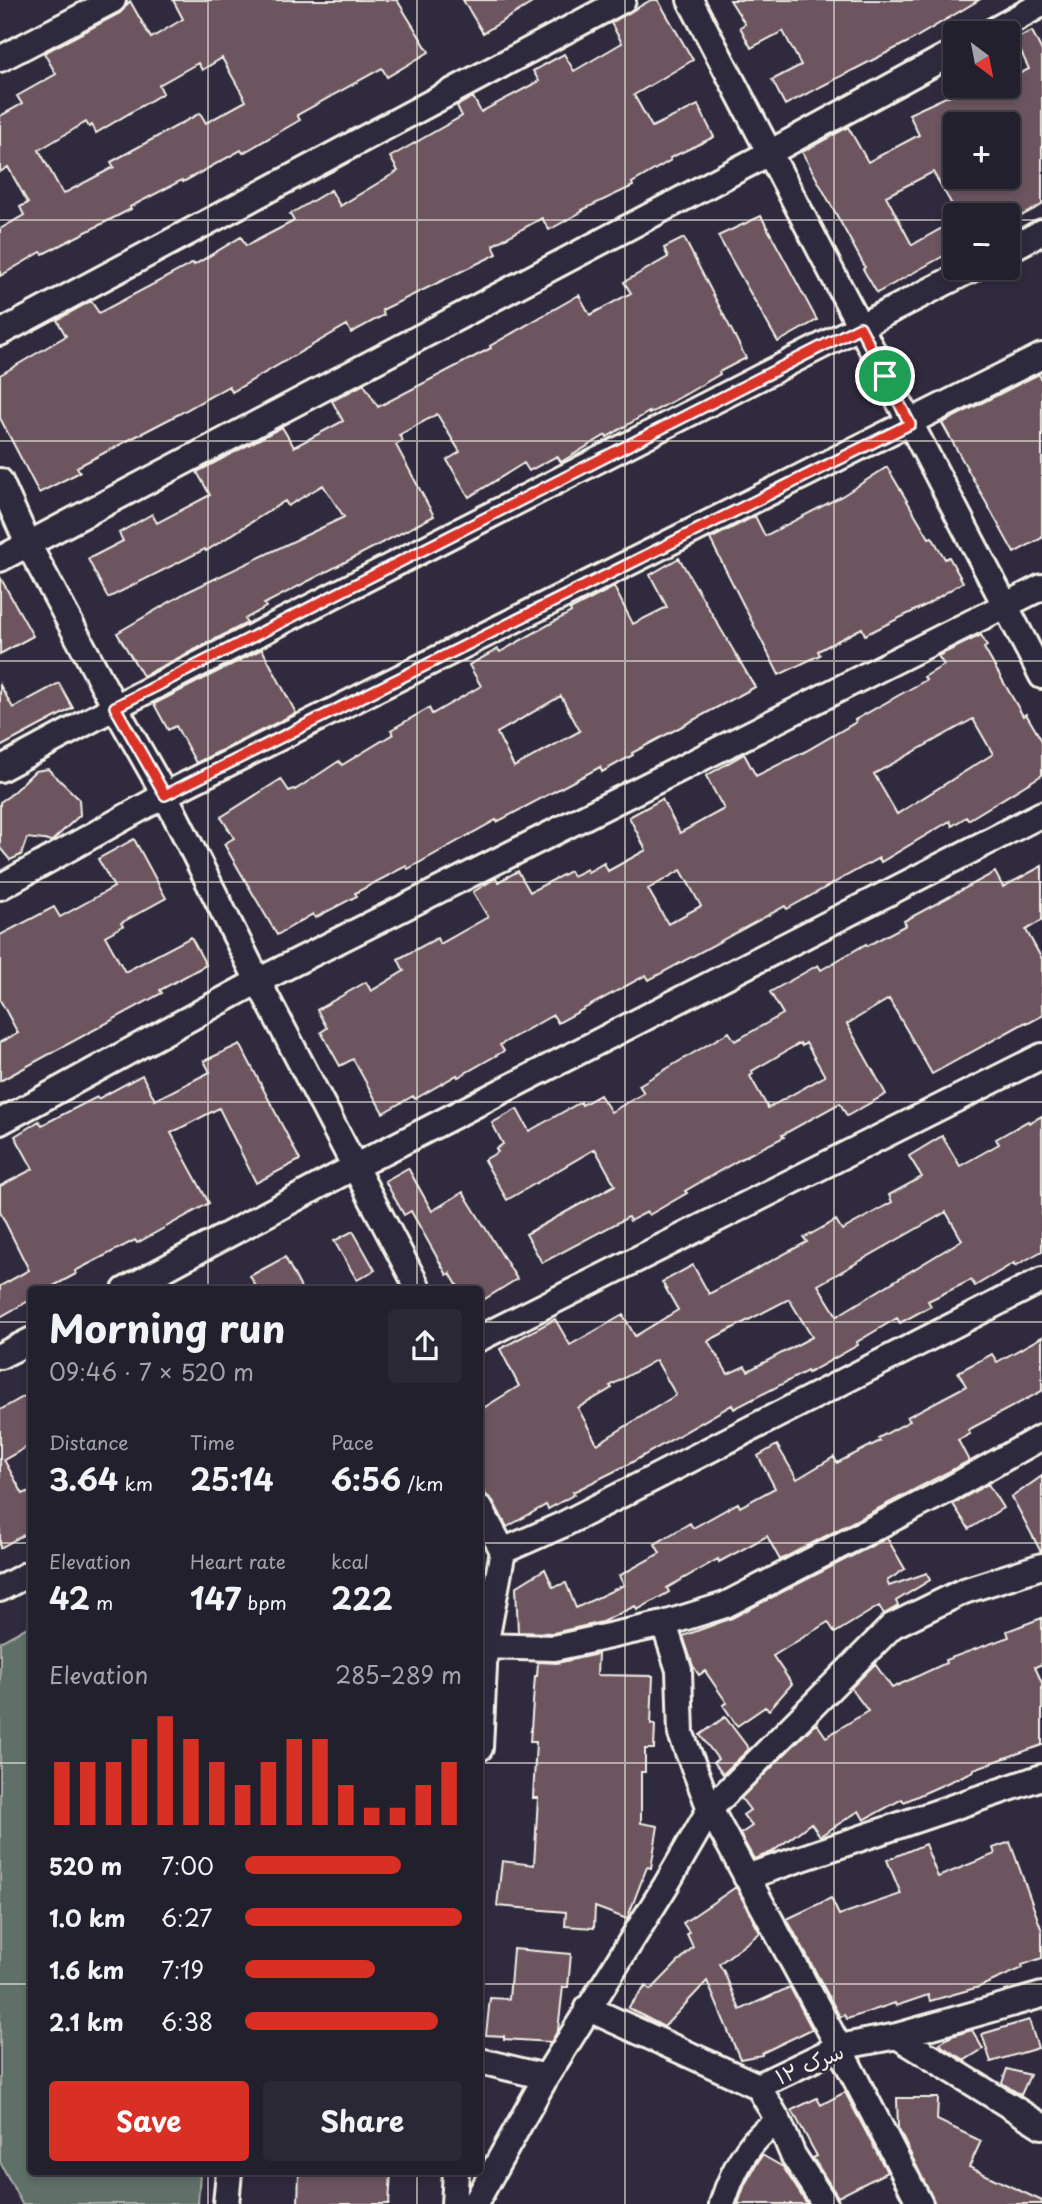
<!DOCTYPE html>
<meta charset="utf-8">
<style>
body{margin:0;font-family:"Playpen Sans","Playpen Sans Arabic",sans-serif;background:#2b2836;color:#f1f3f6;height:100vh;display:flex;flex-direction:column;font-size:26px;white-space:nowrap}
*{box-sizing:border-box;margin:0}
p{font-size:23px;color:#a3a3aa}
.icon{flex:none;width:38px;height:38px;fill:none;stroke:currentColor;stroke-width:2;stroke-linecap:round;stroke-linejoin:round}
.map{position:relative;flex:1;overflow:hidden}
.details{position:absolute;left:28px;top:1286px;width:455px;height:889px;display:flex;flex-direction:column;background:#23202e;border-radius:7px;box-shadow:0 4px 10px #0003,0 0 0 2px #403e4a}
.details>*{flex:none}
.needle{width:46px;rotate:148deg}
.fabs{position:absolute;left:943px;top:21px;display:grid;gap:14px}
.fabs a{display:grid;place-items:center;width:77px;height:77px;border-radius:7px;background:#23202e;box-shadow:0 4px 10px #0003,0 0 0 2px #403e4a;font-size:35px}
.pin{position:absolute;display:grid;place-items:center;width:60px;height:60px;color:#fff;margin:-30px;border:4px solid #fff;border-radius:50%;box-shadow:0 2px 7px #0007}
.round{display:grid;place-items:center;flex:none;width:74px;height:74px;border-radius:7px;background:#2b2836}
.overview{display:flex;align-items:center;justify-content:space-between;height:119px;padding:0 21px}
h1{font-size:38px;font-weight:700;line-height:52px}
.metrics{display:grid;grid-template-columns:repeat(3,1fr);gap:10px;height:119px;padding:7px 21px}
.metrics div{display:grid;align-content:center}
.metrics b{font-size:30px;font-weight:700}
.metrics small{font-size:19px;font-weight:400}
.metrics p{font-size:19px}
.chart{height:196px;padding:14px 21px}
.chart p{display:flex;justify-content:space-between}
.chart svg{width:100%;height:126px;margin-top:7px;stroke:#d93025;stroke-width:6}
.action{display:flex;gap:14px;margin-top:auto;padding:14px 21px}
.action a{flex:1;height:80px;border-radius:7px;background:#d93025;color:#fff;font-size:28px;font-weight:700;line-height:80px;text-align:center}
.action a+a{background:#2b2836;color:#f1f3f6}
ul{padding:0 21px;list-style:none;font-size:23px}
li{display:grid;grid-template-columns:112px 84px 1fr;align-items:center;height:52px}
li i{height:18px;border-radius:9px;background:#d93025}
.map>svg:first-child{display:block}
.green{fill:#5e6f67;stroke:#a9b0a8;stroke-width:2}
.building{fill:#6c545f;stroke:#f4f1e8;stroke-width:2;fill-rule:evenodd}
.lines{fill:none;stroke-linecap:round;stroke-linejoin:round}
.minor-casing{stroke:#f4f1e8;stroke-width:30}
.minor{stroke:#2f2a3d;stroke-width:24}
.route-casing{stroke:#fff;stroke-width:14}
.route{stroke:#d93025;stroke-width:9}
.grid{fill:none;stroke:#f4f1e8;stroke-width:2;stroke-opacity:0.55}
.labels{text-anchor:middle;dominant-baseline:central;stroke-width:5;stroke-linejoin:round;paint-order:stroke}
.street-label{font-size:21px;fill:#f4f1e8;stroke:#2f2a3d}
</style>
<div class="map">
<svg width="1042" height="2204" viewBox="0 0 1042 2204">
<rect width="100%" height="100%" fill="#2f2a3d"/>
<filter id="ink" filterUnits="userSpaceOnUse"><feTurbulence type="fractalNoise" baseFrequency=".0143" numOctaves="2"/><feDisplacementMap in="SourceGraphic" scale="14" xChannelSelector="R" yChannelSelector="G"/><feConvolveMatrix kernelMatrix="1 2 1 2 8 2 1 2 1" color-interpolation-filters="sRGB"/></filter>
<g filter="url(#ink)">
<path class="green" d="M31,1625L32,2172H200L198,2204H22L0,2162V1642Z"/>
<path class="building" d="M173,0H397L429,52L387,77L382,68L297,115L300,120L243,153L241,150L183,182L182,180L130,207L131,209L43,254L41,252L0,276V229L24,215L20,207L28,203L8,167L0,172V116L22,104L17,96L56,74L44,53L120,13L130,1L151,38L183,19ZM222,58L246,101L206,123L200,113L111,162L114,167L63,194L39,150L86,122L89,127L92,125L96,133L163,93L159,85L198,63L202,70Z
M463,0H537L483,33Z
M651,0H658L693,60L634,95L652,127L698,105L714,137L670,158L671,160L632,183L633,186L582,210L583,211L549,230L542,218L493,245L497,254L382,310L384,315L351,333L347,325L232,392L229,386L179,414L77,467L80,472L39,493L0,418V375L66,336L57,320L91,301L99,313L193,263L194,265L241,237L246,246L294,221L290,214L331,190L340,206L398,171L390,157L462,116L457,106L473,97L481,112L539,81L533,71L564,54L574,71L622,43L611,23Z
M730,0H979L908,42L785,105L772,80L801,65L783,31L751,48L740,27L745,24Z
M1032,31L1042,51V205L1008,223V215H958L933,172L886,196L912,245L956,220V249L877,293L863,269L865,267L802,152L848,127L868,162L919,135L909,114L959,91L956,86H1008V79L1029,69L1015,39ZM956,124H1008V177H956Z
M761,216L817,320L778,342L718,236Z
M684,238L746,358L719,372L720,374L686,394L649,414V412L607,437L606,435L561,462L557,456L529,471L524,463L469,497L447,460L460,452L437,414L399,435L403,441L396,445L434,516L264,604L266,607L245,619L247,623L143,676L117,633L185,593L344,517L323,485L288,506L285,501L206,551L205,549L108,598L88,559L123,541L119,533L152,514L157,523L210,495L197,472L282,427L294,447L343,421L332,401L364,384L378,407L491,348L490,346L579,295L590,315L631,293L624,282L668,257L664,248Z
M1039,374L1042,381V538L1014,553L942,423Z
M887,467L929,538L932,537L945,559L949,557L963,582L924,606L865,635L862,628L818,651L820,655L779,675L710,539L755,516L765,536L842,496Z
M679,558L755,687L632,753L633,755L602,772L600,767L497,822L496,820L408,869L406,866L355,893L357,896L315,918L313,914L277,935L224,844L234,838L221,817L281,779L289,791L294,789L295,790L339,761L342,765L393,734L391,730L429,708L432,714L481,686L469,665L498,649L500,652L571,612L570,610L614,587L633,624L667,607L650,575ZM561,696L580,731L514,767L497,733Z
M0,577L33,636L0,654Z
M981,635L987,646L984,648L1023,716L1026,714L1042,741V775L968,820L966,817L952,826L950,821L881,862L879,858L787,909L785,906L649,980L646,975L558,1023L553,1015L500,1045L504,1051L458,1077L457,1075L415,1099L413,1096L383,1113L353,1059L340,1066L321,1032L327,1028L317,1010L366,982L371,991L404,971L398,959L437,938L440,944L488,917L473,892L496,878L498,882L518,871L530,892L570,871L573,876L587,869L588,872L604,863L608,871L646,850L629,817L662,799L680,833L724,809L706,776L744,754L756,776L806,751L856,722L855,720L926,680L924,677L944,665L938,656ZM973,719L993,754L897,814L874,774ZM681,870L701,906L668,924L648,889Z
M262,649L296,713L196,763L176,726L168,730L154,704Z
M59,683L73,708L0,747V685L13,708Z
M48,769L79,799L80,815L52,841L27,838L21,855L10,860L0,848V802L9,796L35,771Z
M134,839L166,898L121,923L123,926L105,936L125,972L191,937L206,965L160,990L162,993L0,1081V1042L18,1033L0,1000V935L54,907L60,917L114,887L98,859Z
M1042,866V920L1026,930L1042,959V1016L1027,1024L1026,1022L932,1074L889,999L847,1024L886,1094L847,1116L840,1103L782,1135L784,1137L746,1156L685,1191L687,1193L649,1215L647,1212L630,1221L628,1217L542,1263L526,1234L615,1185L595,1149L507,1200L484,1160L498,1152L496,1149L503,1144L492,1123L517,1109L529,1131L581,1102L582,1105L600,1095L611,1112L644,1093L639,1085L729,1032L735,1041L783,1014L770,992L818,965L821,970L866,944L867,946L906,925L904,921L995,872L1003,887ZM800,1043L802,1046L806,1043L825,1076L768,1108L750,1076L753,1074L752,1071Z
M240,1044L300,1160L256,1183L219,1108L171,1133L209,1203L137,1243L135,1240L75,1271L76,1274L46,1290H32V1299L0,1317V1286L29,1270L0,1212V1186L33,1169L15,1136L39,1121L42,1125L97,1097L98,1099L142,1075L155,1100L210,1072L204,1061Z
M1042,1116V1251L1015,1266L1014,1263L975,1286L971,1280L928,1301L931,1306L900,1323L897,1318L857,1342L858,1345L808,1373L807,1371L734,1409L732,1405L627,1465L573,1492L575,1494L548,1509L546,1505L507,1527L493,1501L486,1495L480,1484V1410L519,1386L500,1349L555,1319L570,1345L623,1315L635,1336L678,1310L662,1282L693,1265L709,1294L807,1242L804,1238L836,1220L842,1230L892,1202L889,1195L922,1177L909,1156L942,1136L960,1166L999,1144L996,1139L1028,1121L1029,1123ZM946,1212L962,1240L837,1316L818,1285ZM789,1299L812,1337L748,1371L745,1366L728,1374L708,1341ZM656,1360L676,1395L597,1444L578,1408L612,1388L610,1386Z
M408,1168L432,1211L463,1192L517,1279L480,1302V1290H460L450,1273L447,1275L411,1211L404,1215L385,1181Z
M353,1231L375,1270L357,1280L334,1241Z
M285,1257L302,1290H258L250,1276Z
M1042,1337V1391L968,1430L970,1434L958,1440L969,1461L780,1560L767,1536L719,1562L718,1559L667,1588L669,1592L637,1610L635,1606L602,1622L553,1633L518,1632L516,1587L545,1569L553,1587L566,1583L576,1608L624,1585L619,1576L660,1553L655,1544L690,1523L693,1528L738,1503L740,1507L775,1488L758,1456L777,1445L797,1479L834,1457L837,1463L880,1441L878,1438L910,1421L907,1417L966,1386L958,1372L992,1354L997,1362Z
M32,1392V1444L4,1460L23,1494L32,1490V1530L0,1548V1410Z
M1042,1476V1552H1041L1012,1497Z
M988,1484L1003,1508L969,1529L953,1504Z
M887,1538L905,1569L887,1581L889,1586L927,1573L930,1580L896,1601L898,1606L884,1614L879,1606L835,1633L828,1622L773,1656L792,1684L769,1710L765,1707L737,1726L723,1705L727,1703L705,1671L699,1675L693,1666L683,1636L732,1618Z
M1042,1618V1664L1035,1667L1042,1683V1745L974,1769V1771L904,1802L902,1799L864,1820L859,1811L820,1836L811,1823L772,1852L754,1859L740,1834L752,1826L743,1815L750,1810L741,1798L812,1727L817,1724L826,1737L868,1711L851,1688L875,1664L892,1688L946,1663L945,1660L1009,1637L1007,1631Z
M598,1654L597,1675L653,1676L651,1724H655L654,1749H645V1772H641V1823L658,1826L651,1868L647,1867L627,1919L595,1907L594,1928L565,1926L566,1912L497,1906L502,1861L534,1865L538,1798H533L536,1742H530L535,1676H537L538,1662L557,1663Z
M725,1717L749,1749L723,1774L714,1762L718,1759L700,1735Z
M1010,1842L1042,1931V1958L1022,1965L1023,1968L979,1987L930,2001L928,1995L896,2006L895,2003L847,2019L844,2015L840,2017L787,1919L831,1898L839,1915L901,1894L887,1860L925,1844L938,1877L995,1854L993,1848Z
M736,1887L760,1933L719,1964L724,1972L740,2010L790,1987L812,2029L762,2053V2055L740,2059L707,1981L664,2027L628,2008L646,1986L651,1990L693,1947L687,1934L689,1932L683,1923Z
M513,1949L571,1954L568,1987H563L558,2030L551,2042L504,2039V2036L486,2035L490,1998L509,1999Z
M1029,2020L1038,2048L991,2062L982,2034Z
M972,2030L983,2049L965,2060L943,2047L940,2043L952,2036Z
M1007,2069L1030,2075L1021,2095L1002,2083Z
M845,2092L887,2172L838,2197L813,2158L817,2156L792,2110L817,2098L821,2105Z
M897,2098H938L937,2120L981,2141L969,2167L1042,2201V2204H935L898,2128Z
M762,2155L783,2167L807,2204H738L745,2184Z
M299,2172H391L389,2204H298Z"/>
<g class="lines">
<g class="minor-casing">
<path id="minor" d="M690,0L1042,676
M989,33L1042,4
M0,59L113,0
M1008,250L1042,232
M0,333L623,0
M0,481L28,544L115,707L165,795L258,981L419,1290
M0,559L769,153L956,51
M0,769L115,707L974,268
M0,887L165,795L1042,356
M0,1122L258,981L1042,587
M125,1290L356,1166L1042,814
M480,1338L1042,1056
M0,1356L32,1340
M480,1508L503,1551L485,1646L480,1748
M503,1551L562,1525L1042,1280
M0,1589L32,1572
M664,1624L679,1670L681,1734L710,1809L839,2047L920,2204
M485,1646L554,1648L664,1624L725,1605L944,1492L1042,1437
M746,1877L1042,1777
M587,2008L758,2086L839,2047L897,2036L1042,1995
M897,2036L1042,2126
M480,2061L546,2077
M758,2086L779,2122L793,2155L825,2204
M226,2204L229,2172
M454,2204L456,2172
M475,2204L546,2077L666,1885L710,1809L892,1626L964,1591L1042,1566
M722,2204C732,2173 749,2136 779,2122"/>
</g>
<use href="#minor" class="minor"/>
</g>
</g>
<g class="lines" filter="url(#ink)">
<g class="route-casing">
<path id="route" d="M860,327L910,424L165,795L115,707Z"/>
</g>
<use href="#route" class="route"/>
</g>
<path class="grid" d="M208,0V1290M417,0V1290M625,0V2204M834,0V2204M0,220H956M1008,220H1042M0,441H1042M0,661H1042M0,882H1042M0,1102H1042M0,1322H32M480,1322H1042M0,1543H32M480,1543H1042M0,1763H32M480,1763H1042M0,1984H32M480,1984H1042M208,2172V2204M417,2172V2204"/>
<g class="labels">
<g class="street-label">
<text transform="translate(809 2063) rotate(-23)">سرک ۱۲</text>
</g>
</g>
</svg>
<div class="fabs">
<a><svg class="needle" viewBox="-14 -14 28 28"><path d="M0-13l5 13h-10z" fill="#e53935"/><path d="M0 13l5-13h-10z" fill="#a3a3aa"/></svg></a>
<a>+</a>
<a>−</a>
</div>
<div class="pin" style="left:885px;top:376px;background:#1e9e55"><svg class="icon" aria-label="arrive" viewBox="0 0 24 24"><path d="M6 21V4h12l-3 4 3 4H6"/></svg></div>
<section class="details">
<div class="overview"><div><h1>Morning run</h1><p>09:46 · 7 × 520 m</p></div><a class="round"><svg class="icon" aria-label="share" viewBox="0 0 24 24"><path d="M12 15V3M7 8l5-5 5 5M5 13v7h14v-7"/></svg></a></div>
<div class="metrics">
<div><p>Distance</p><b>3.64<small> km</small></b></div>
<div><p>Time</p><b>25:14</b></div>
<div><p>Pace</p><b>6:56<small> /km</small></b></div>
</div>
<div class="metrics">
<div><p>Elevation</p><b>42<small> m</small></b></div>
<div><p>Heart rate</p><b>147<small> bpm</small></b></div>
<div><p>kcal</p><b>222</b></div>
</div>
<div class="chart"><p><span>Elevation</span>285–289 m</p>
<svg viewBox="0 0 160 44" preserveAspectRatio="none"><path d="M5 44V22M15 44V22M25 44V22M35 44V14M45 44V6M55 44V14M65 44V22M75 44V30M85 44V22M95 44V14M105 44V14M115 44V30M125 44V38M135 44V38M145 44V30M155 44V22"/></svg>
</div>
<ul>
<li><b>520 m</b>7:00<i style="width:72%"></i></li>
<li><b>1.0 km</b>6:27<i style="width:100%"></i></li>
<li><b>1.6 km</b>7:19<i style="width:60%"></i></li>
<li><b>2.1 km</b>6:38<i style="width:89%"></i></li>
</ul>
<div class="action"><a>Save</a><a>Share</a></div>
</section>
</div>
